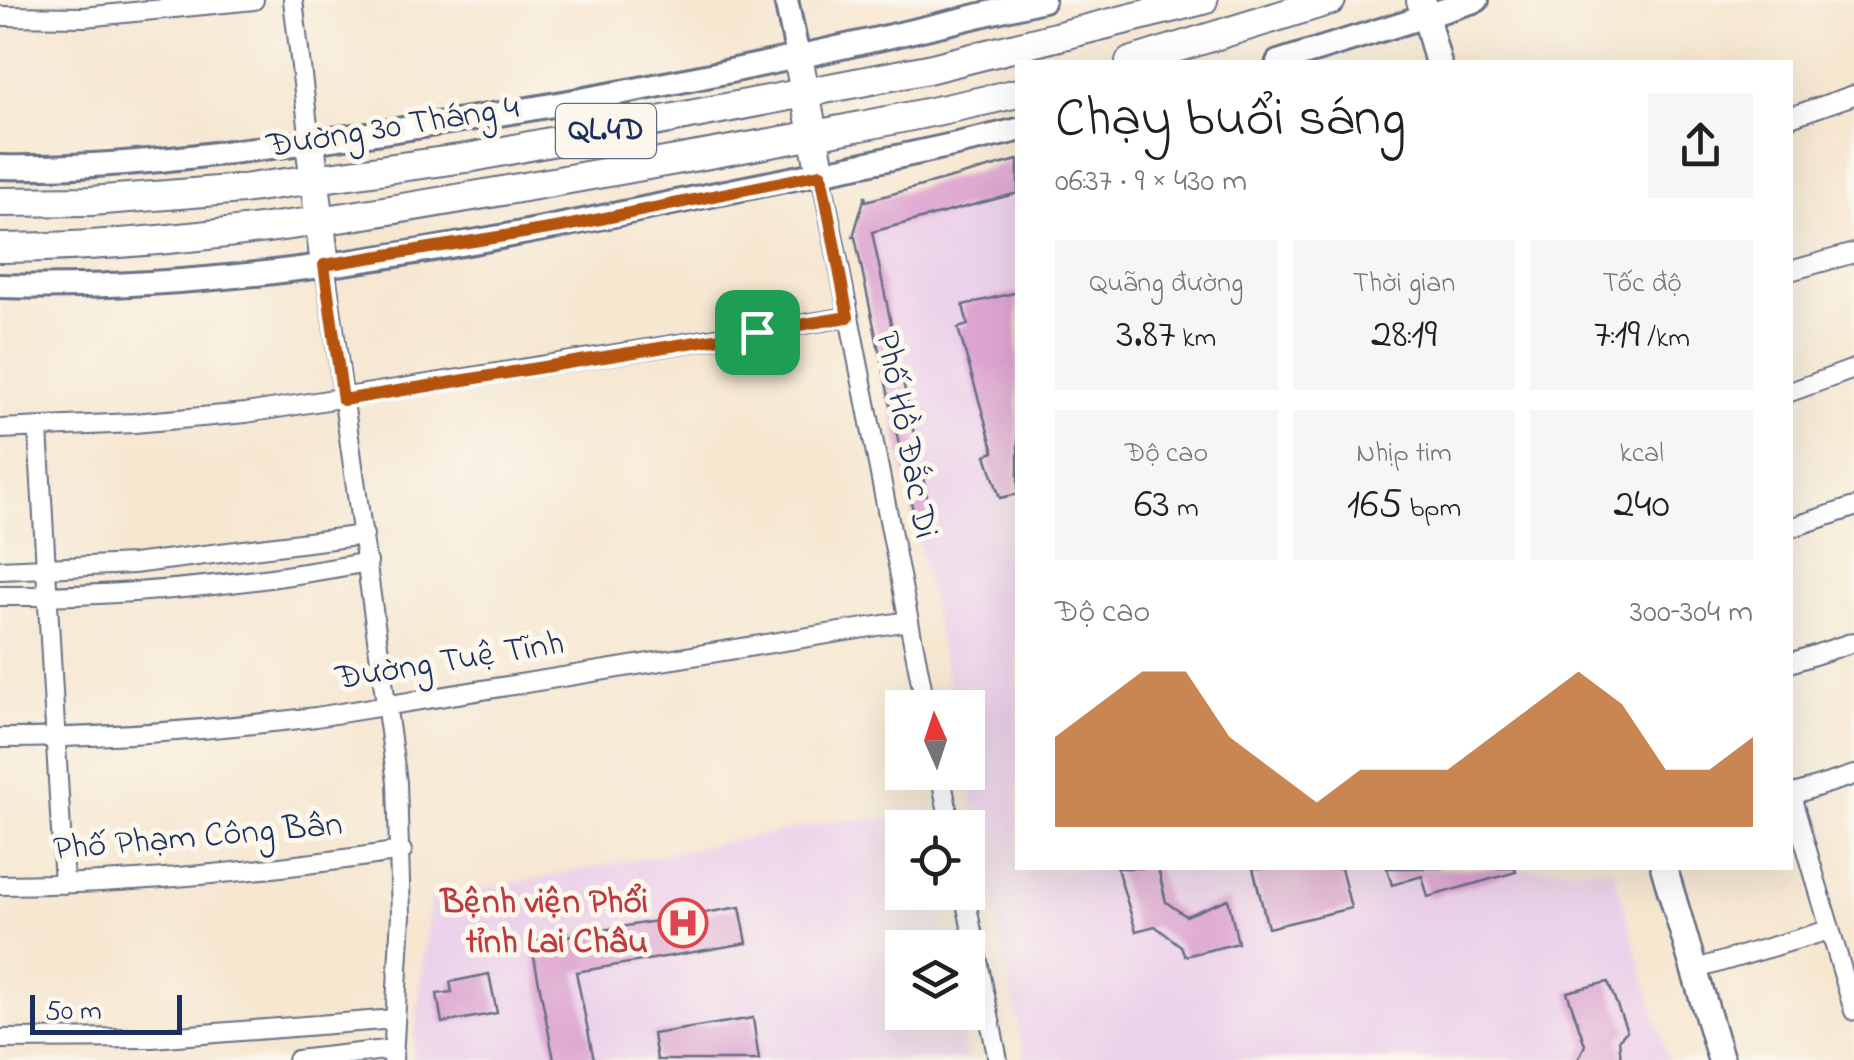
<!DOCTYPE html>
<html lang="vi">
<meta charset="utf-8">
<style>
body{margin:0;font-family:"Indie Flower",sans-serif;background:#f6f6f6;color:#202124;height:100vh;display:flex;flex-direction:column;font-size:38px;white-space:nowrap}
*{box-sizing:border-box;margin:0}
p{font-size:32px;color:#757577}
.icon{flex:none;width:55px;height:55px;fill:none;stroke:currentColor;stroke-width:2;stroke-linecap:round;stroke-linejoin:round}
.map{position:relative;flex:1;overflow:hidden}
.details{position:absolute;left:1015px;top:60px;width:778px;height:810px;display:flex;flex-direction:column;background:#fff;border-radius:0px;box-shadow:0 10px 40px #0002}
.details>*{flex:none}
.needle{width:65px;rotate:357deg}
.controls{position:absolute;left:885px;top:690px;display:grid;gap:20px}
.controls a{display:grid;place-items:center;width:100px;height:100px;border-radius:0px;background:#fff;box-shadow:0 10px 40px #0002;font-size:50px}
.scale{position:absolute;left:30px;bottom:25px;width:152px;box-sizing:border-box;padding-left:10px;border:5px solid #1b2f5e;border-top:0;font-size:28px;line-height:35px;white-space:nowrap;color:#1b2f5e;-webkit-text-stroke:8px #fbf7ec;paint-order:stroke}
.pin{position:absolute;display:grid;place-items:center;width:85px;height:85px;color:#fff;margin:-42px;border-radius:20px;box-shadow:0 5px 15px #0006}
.round{display:grid;place-items:center;flex:none;width:105px;height:105px;border-radius:0px;background:#f6f6f6}
.headline{display:flex;align-items:center;justify-content:space-between;height:170px;padding:0 40px}
h1{font-size:55px;font-weight:600;line-height:75px}
.figures{display:grid;grid-template-columns:repeat(3,1fr);gap:15px;height:170px;padding:10px 40px}
.figures div{display:grid;align-content:center;border-radius:0px;background:#f6f6f6;text-align:center}
.figures b{font-size:42px;font-weight:600}
.figures small{font-size:28px;font-weight:400}
.figures p{font-size:28px}
.chart{height:280px;padding:20px 40px}
.chart p{display:flex;justify-content:space-between}
.chart svg{width:100%;height:180px;margin-top:10px;fill:#b45309;opacity:.7}
.map>svg:first-child{display:block}
.built{fill:#ecd1ea}
.building{fill:#dda5d0}
.lines{fill:none;stroke-linecap:round;stroke-linejoin:round}
.minor-casing{stroke:#686f86;stroke-width:22}
.tertiary-casing{stroke:#686f86;stroke-width:28}
.secondary-casing{stroke:#686f86;stroke-width:30}
.trunk-casing{stroke:#686f86;stroke-width:32}
.minor{stroke:#fff;stroke-width:18}
.tertiary{stroke:#fff;stroke-width:22}
.secondary{stroke:#fff;stroke-width:25}
.trunk{stroke:#fff;stroke-width:28}
.route-casing{stroke:#fff;stroke-width:20}
.route{stroke:#b45309;stroke-width:12}
.labels{text-anchor:middle;dominant-baseline:central;stroke-width:10;stroke-linejoin:round;paint-order:stroke}
.shield{fill:#fbf7ec;stroke:#5e6b89;stroke-width:2.5}
.shield-label{font-size:32px;font-weight:bold;fill:#1b2f5e}
.street-label{font-size:35px;fill:#1b2f5e;stroke:#fbf7ec}
.health-label{font-size:35px;font-weight:bold;fill:#be3a42;stroke:#fbf7ec;text-anchor:end}
</style>
<div class="map">
<svg width="1854" height="1060" viewBox="0 0 1854 1060">
<rect width="100%" height="100%" fill="#fbf7ec"/>
<filter id="ink" filterUnits="userSpaceOnUse"><feTurbulence type="fractalNoise" baseFrequency=".01" numOctaves="2"/><feDisplacementMap in="SourceGraphic" scale="20" xChannelSelector="R" yChannelSelector="G"/><feConvolveMatrix kernelMatrix="1 2 1 2 8 2 1 2 1" color-interpolation-filters="sRGB"/></filter>
<filter id="wash" filterUnits="userSpaceOnUse"><feTurbulence type="fractalNoise" baseFrequency=".0048" numOctaves="4" result="noise"/><feDisplacementMap in="SourceGraphic" scale="40" xChannelSelector="R" yChannelSelector="G"/><feGaussianBlur stdDeviation="2.25" result="paint"/><feColorMatrix in="noise" values="0 0 0 0 0 0 0 0 0 0 0 0 0 0 0 0 0 1.4 0 .05"/><feComposite in="paint" operator="in"/></filter>
<g filter="url(#wash)">
<rect width="100%" height="100%" fill="#f6e7d1"/>
<path class="built" d="M1017,160L1018,868H1613L1668,1060H1025L967,773L968,708L953,707L854,232L863,202Z
M917,818L919,827L902,828V892L932,893L944,947L902,948V1012L957,1013L967,1060H412L430,899L841,820Z"/>
<g id="blocks">
<path class="building" d="M1018,160V193L872,232L931,516L915,520L855,237H853L865,196L866,201Z
M1018,292V494L1000,498L986,455L994,452L958,328L968,325L963,305Z
M1117,868H1158L1166,902L1186,916L1228,899L1238,943L1185,956L1181,946L1155,926L1136,931Z
M1253,868H1341L1351,908L1268,928Z
M1387,868H1515L1516,872L1428,897L1422,876L1392,885Z
M740,907L747,943L576,972L594,1060H554L531,942Z
M489,974L497,1013L442,1023L437,994L452,992L450,982Z
M1608,982L1627,1031L1619,1039L1621,1060H1578L1585,1045L1567,992Z
M753,1018L759,1060H657L653,1034Z"/>
</g>
</g>
<g filter="url(#ink)">
<use href="#blocks" fill-opacity="0" stroke="#686f86" stroke-width="2.5"/>
<g class="lines">
<g class="minor-casing">
<path id="minor" d="M293,0L310,142
M0,16L84,17L254,0
M1790,117L1854,95
M821,174L926,708
M325,265L397,782L401,915L393,1060
M1790,271L1854,253
M1790,392L1854,369
M0,429L134,423L246,413L848,317
M38,429L64,884
M1790,528L1854,507
M0,570L133,564L364,535
M0,596C124,597 246,585 368,562
M1790,663L1854,642
M0,738C106,738 211,730 316,717L908,621
M940,772L951,828
M1790,792L1854,1011
M1791,795L1854,775
M0,885C135,884 268,871 402,851
M964,892L998,1060
M1693,970L1829,930
M0,1039L152,1038L395,1019
M297,1060L394,1049"/>
</g>
<g class="tertiary-casing">
<path id="tertiary" d="M786,0L798,57
M1278,62L1477,0
M0,167C112,169 220,154 331,139C570,108 808,58 1043,0
M0,286C232,292 465,246 691,199C800,177 909,156 1018,130"/>
</g>
<g class="secondary-casing">
<path id="secondary" d="M1426,17L1438,62
M1664,868L1721,1060"/>
</g>
<g class="trunk-casing">
<path id="trunk" d="M1421,0L1426,17
M798,57L821,174
M1130,62L1331,0
M310,142L325,265
M0,202L91,201L243,189L473,157L928,69L1203,0
M0,248C197,246 393,211 586,176C730,150 875,126 1018,93"/>
</g>
<use href="#minor" class="minor"/>
<use href="#tertiary" class="tertiary"/>
<use href="#secondary" class="secondary"/>
<use href="#trunk" class="trunk"/>
</g>
</g>
<g class="lines" filter="url(#ink)">
<g class="route-casing">
<path id="route" d="M821,174L848,317L343,400L324,265L561,227Z"/>
</g>
<use href="#route" class="route"/>
</g>
<defs>
<g id="hospital-ring" transform="scale(2.5)"><circle r="9.5" fill="#fbf7ec" stroke="#e0444e" stroke-width="1.5"/><path d="M-5-5h3v3.5h4V-5h3V5h-3V1.5h-4V5h-3Z" fill="#e0444e"/></g>
</defs>
<g fill-rule="evenodd">
<use href="#hospital-ring" x="683" y="923"/>
</g>
<g class="labels">
<rect class="shield" x="556" y="104" width="100" height="54" rx="8"/>
<g class="shield-label">
<text x="606" y="131">QL.4D</text>
</g>
<g class="street-label">
<text transform="translate(393 128) rotate(-9)">Đường 30 Tháng 4</text>
<text transform="translate(905 435) rotate(79)">Phố Hồ Đắc Di</text>
<text transform="translate(450 662) rotate(-9)">Đường Tuệ Tĩnh</text>
<text transform="translate(198 838) rotate(-5)">Phố Phạm Công Bân</text>
</g>
<g class="health-label">
<text x="648" y="903">Bệnh viện Phổi<tspan x="648" dy="40">tỉnh Lai Châu</tspan></text>
</g>
</g>
</svg>
<div class="controls">
<a><svg class="needle" viewBox="-14 -14 28 28"><path d="M0-13l5 13h-10z" fill="#e53935"/><path d="M0 13l5-13h-10z" fill="#757577"/></svg></a>
<a><svg class="icon" aria-label="locate" viewBox="0 0 24 24"><circle cx="12" cy="12" r="6"/><path d="M12 2v4M12 18v4M2 12h4M18 12h4"/></svg></a>
<a><svg class="icon" aria-label="layers" viewBox="0 0 24 24"><path d="M12 4l9 5-9 5-9-5zM3 14l9 5 9-5"/></svg></a>
</div>
<div class="scale">50 m</div>
<div class="pin" style="left:757px;top:332px;background:#1e9e55"><svg class="icon" aria-label="arrive" viewBox="0 0 24 24"><path d="M6 21V4h12l-3 4 3 4H6"/></svg></div>
<section class="details">
<div class="headline"><div><h1>Chạy buổi sáng</h1><p>06:37 · 9 × 430 m</p></div><a class="round"><svg class="icon" aria-label="share" viewBox="0 0 24 24"><path d="M12 15V3M7 8l5-5 5 5M5 13v7h14v-7"/></svg></a></div>
<div class="figures">
<div><p>Quãng đường</p><b>3.87<small> km</small></b></div>
<div><p>Thời gian</p><b>28:19</b></div>
<div><p>Tốc độ</p><b>7:19<small> /km</small></b></div>
</div>
<div class="figures">
<div><p>Độ cao</p><b>63<small> m</small></b></div>
<div><p>Nhịp tim</p><b>165<small> bpm</small></b></div>
<div><p>kcal</p><b>240</b></div>
</div>
<div class="chart"><p><span>Độ cao</span>300–304 m</p>
<svg viewBox="0 0 160 44" preserveAspectRatio="none"><path d="M0 44V22L10 14L20 6L30 6L40 22L50 30L60 38L70 30L80 30L90 30L100 22L110 14L120 6L130 14L140 30L150 30L160 22V44z"/></svg>
</div>
</section>
</div>
